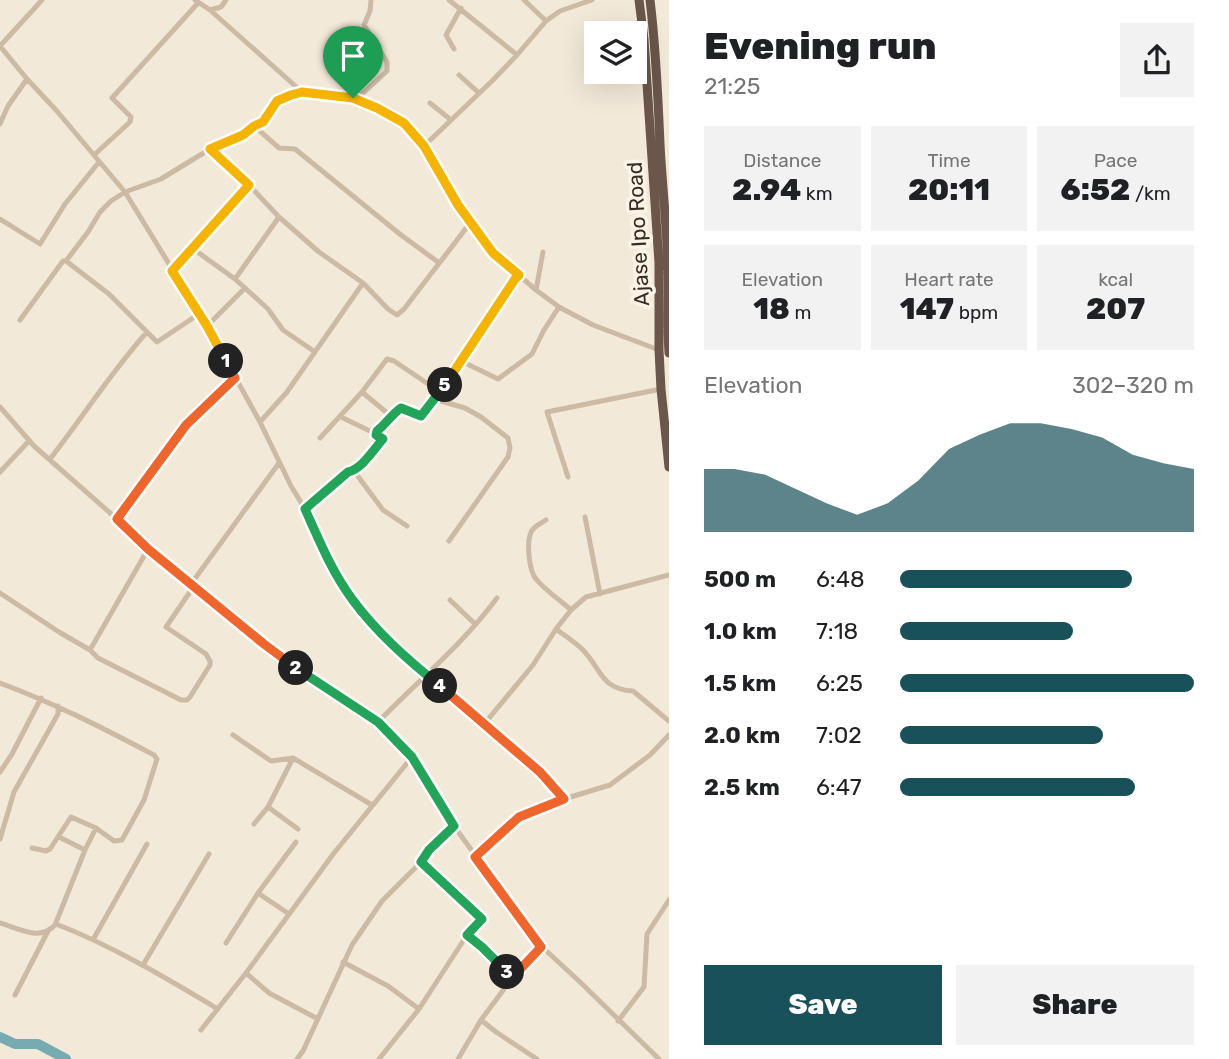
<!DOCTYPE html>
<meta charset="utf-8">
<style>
body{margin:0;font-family:Rubik,sans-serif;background:#f2f2f2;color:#202124;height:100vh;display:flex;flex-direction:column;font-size:26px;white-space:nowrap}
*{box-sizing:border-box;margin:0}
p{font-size:23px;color:#757577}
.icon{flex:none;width:38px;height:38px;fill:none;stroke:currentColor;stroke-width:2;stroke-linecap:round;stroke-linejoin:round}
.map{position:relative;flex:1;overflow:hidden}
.drawer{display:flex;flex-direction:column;background:#fff;width:560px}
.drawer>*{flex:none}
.fabs{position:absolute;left:584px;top:21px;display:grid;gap:14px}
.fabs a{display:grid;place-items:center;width:63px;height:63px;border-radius:0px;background:#fff;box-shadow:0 7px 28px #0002;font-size:35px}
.pin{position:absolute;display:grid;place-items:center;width:60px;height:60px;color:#fff;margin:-72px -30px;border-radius:50% 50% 50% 0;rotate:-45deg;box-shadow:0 0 7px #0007}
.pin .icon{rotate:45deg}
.km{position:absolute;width:35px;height:35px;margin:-18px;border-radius:50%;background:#222;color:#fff;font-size:19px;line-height:35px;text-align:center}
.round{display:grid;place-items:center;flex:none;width:74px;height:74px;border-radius:0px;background:#f2f2f2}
.summary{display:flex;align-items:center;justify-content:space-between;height:119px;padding:0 35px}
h1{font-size:38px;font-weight:800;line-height:52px}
.figures{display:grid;grid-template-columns:repeat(3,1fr);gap:10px;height:119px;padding:7px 35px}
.figures div{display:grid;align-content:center;border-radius:0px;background:#f2f2f2;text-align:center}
.figures b{font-size:30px;font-weight:800}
.figures small{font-size:19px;font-weight:400}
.figures p{font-size:19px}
.chart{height:196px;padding:14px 35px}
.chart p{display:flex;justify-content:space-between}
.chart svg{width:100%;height:126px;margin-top:7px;fill:#19515b;opacity:.7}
.cta{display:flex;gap:14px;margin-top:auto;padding:14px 35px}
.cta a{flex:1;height:80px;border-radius:0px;background:#19515b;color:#fff;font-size:28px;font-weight:800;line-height:80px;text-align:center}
.cta a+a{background:#f2f2f2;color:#202124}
ul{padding:0 35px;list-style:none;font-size:23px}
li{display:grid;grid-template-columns:112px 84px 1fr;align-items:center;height:52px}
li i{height:18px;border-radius:9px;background:#19515b}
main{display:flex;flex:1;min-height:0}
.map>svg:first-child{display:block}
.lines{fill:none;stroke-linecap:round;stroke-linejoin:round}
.river{stroke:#76abb2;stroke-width:10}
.minor{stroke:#ccbaa4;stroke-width:5}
.trunk{stroke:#6a564a;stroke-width:9}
.split-1-casing{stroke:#fff;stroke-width:14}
.split-2-casing{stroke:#fff;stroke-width:14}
.split-3-casing{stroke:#fff;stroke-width:14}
.split-4-casing{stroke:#fff;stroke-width:14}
.split-5-casing{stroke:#fff;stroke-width:14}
.split-6-casing{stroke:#fff;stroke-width:14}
.split-1{stroke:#f5b400;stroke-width:9}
.split-2{stroke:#f0652b;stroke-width:9}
.split-3{stroke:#22a559;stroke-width:9}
.split-4{stroke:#f0652b;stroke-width:9}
.split-5{stroke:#22a559;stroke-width:9}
.split-6{stroke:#f5b400;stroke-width:9}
.labels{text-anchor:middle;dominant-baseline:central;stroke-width:7;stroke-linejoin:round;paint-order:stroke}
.street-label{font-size:21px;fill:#372d26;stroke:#fbf3e6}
</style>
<main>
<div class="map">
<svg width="669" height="1059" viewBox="0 0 669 1059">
<rect width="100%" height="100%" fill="#f3e9d9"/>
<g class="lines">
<path class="river" d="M0,1037L15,1044H38L66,1059"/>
<path class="minor" d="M195,0L210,10L302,92
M449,0L517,55
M524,0L546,21
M210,10L221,7L226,0
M0,46L27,79L56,110L125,192L207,326L260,422L291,486L305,509L325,553L352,598L388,641L540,772L564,799
M0,46L42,0
M454,49L446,35L461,8
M459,75L479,93
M353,98L362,94L387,71V62L364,25L370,11L371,0
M430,103L451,120
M0,124L8,106L27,79
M254,126L279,148L295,149L401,235L438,262
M424,146L492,81L517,55L546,21L560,11L592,0
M210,149L249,185L279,217L319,252L363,283L388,309L397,315L404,309L467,227L473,224
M94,155L130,122L131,117L112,98L198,3
M0,219L40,244L65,204L99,162
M192,248L235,279L245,288
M66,261L109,294L147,332
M172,271L249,185
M235,279L279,217
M536,290L543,252
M20,320L63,261H66L88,232L100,212L111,201L125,192L161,179L210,149L243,135L254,126L263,122L277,101L302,92L353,98L378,108L404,123L424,146L458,205L493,253L536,290L559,307L593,325L659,350
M207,326L245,288L268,309L283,330L315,352
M461,361L498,379L532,354L544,330L559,307
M362,392L392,417
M434,399L465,408L481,417L508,438L510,448L508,457L449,541
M0,407L34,446L117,519L148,549L285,660L378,722L412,757L454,826L541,946L579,981L659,1059
M341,417L376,434
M260,422L287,392L363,283
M320,438L362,392L387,359L394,361L440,392
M50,459C83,417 111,372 147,332L157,342L199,314
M354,471L383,510L407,526
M0,472L29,441
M568,477L547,412L661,389
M305,509L348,472C362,469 373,450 382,439L376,434C380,427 394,413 401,408L421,416L444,386L515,279L519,275
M585,517L600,594
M117,519L186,425L235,378
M546,520C540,524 532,527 530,535C527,545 529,571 536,579C546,591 560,600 571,610
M191,584L279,463
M0,593L59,632L90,650L98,658L181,700H187L190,697L210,665V661L206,654L166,627L194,586
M450,600L475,624
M556,629C564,635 575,642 583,650C600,667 601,690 633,691L669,721
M90,650L148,549
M0,683C54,703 103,728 154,755L157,759L144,800L122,840L114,841L96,828L71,817L50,849L46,851L32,848
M378,722C418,681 463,644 497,598
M485,723L533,665L556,629L571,610L586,597L669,575
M233,735L271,761L293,758L372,805
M293,758L268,807L298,829
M0,772L12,754L41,698
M254,824L268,807
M59,837L85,850
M0,839L14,792L58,714V706
M475,857L519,817L564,799L610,785L650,755L669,735
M258,893L289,914
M0,923C20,929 40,942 56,924C113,946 166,978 218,1009
M55,925L85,850L96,828
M467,935L482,947L513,977
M94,938L147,844
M226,943L258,893L296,842
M343,962L388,986L419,1009
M143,965L209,854
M246,973L269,993L318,1019
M15,995L48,931
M481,1020L496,1032L537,1059
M618,1021L644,987L647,934L669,900
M201,1030L246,973L334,853L412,757
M297,1059L303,1051L352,945L382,901L421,862L429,850L454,826
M379,1059L419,1009L467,935L482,919L421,862
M458,1059L481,1020L513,977L541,946"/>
<path class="trunk" d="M639,0L644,39L659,263V350L661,389L669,467
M650,0C656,48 658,96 660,144C662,185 667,226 668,268C669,296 667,325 669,353"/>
</g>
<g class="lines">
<g class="split-1-casing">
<path id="split-1" d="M226,361L207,326L172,271L249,185L210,149L243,135L254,126L263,122L277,101L291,95L302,92L353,98"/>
</g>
<g class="split-2-casing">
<path id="split-2" d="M226,361L235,378L186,425L117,519L148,549L264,644L296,668"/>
</g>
<g class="split-3-casing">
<path id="split-3" d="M296,668L378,722L412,757L454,826L429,850L421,862L482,919L467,935L482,947L507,972"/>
</g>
<g class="split-4-casing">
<path id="split-4" d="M440,686L540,772L564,799L519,817L475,857L541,947L513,977L507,972"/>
</g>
<g class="split-5-casing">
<path id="split-5" d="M440,686C408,660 377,633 352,599C332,572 319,540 305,509L348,472C362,469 373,450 383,439L376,435L377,431C386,424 392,414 401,408L421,416L445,385"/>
</g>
<g class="split-6-casing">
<path id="split-6" d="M353,98L377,108L404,123L424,146L458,205L493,253L519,275L515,279L445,385"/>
</g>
<use href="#split-1" class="split-1"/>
<use href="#split-2" class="split-2"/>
<use href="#split-3" class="split-3"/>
<use href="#split-4" class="split-4"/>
<use href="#split-5" class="split-5"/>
<use href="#split-6" class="split-6"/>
</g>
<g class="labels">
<g class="street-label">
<text transform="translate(638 234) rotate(-93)">Ajase Ipo Road</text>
</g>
</g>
</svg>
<div class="fabs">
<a><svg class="icon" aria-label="layers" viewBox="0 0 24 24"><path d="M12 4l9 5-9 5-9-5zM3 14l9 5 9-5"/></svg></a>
</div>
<div class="pin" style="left:353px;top:98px;background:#1e9e55"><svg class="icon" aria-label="arrive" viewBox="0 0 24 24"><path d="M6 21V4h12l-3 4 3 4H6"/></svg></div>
<b class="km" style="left:226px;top:361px">1</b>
<b class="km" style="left:296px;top:668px">2</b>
<b class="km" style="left:507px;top:972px">3</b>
<b class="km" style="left:440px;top:686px">4</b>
<b class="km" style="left:445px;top:385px">5</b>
</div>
<section class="drawer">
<div class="summary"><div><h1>Evening run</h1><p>21:25</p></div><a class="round"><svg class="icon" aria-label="share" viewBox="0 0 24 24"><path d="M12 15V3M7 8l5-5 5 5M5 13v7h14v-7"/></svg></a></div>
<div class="figures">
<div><p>Distance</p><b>2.94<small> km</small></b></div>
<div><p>Time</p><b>20:11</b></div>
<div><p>Pace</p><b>6:52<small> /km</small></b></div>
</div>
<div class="figures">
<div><p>Elevation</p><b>18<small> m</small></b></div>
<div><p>Heart rate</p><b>147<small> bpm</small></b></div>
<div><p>kcal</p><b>207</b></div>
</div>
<div class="chart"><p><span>Elevation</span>302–320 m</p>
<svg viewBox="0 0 160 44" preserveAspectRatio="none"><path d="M0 44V22L10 22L20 24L30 29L40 34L50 38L60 34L70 26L80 15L90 10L100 6L110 6L120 8L130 11L140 17L150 20L160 22V44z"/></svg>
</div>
<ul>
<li><b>500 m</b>6:48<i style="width:79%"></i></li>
<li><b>1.0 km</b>7:18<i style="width:59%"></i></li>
<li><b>1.5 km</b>6:25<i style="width:100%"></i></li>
<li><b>2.0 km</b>7:02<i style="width:69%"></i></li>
<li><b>2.5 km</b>6:47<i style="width:80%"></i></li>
</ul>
<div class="cta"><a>Save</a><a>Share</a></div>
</section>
</main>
